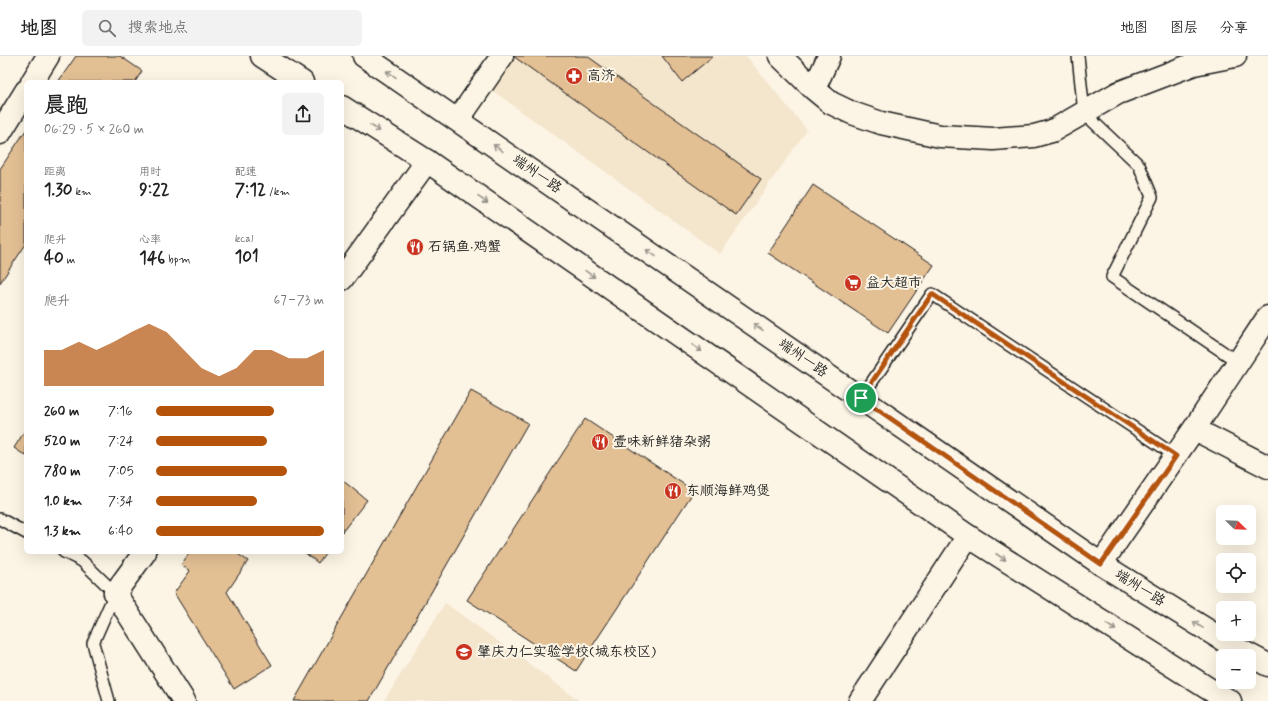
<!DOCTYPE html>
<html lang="zh">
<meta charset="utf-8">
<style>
body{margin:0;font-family:Mynerve,"LXGW WenKai TC",sans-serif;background:#f2f2f2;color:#222;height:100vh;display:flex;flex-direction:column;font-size:15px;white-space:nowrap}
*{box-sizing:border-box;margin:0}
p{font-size:13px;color:#767676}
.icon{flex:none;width:22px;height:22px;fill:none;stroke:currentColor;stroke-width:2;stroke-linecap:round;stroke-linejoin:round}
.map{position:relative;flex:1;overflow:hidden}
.details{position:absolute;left:24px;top:24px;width:320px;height:474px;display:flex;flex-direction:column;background:#fff;border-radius:6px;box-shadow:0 4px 16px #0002}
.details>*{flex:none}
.needle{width:26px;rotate:113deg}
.tools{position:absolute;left:1216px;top:449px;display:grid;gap:8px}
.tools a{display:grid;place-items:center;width:40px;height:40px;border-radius:6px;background:#fff;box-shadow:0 4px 16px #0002;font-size:20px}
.pin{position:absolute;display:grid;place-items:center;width:34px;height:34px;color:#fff;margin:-17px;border:2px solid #fff;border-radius:50%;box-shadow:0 1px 4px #0007}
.round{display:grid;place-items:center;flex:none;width:42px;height:42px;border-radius:6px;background:#f2f2f2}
.head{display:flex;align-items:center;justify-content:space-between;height:68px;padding:0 20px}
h1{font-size:22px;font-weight:700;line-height:30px}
.metrics{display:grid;grid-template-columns:repeat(3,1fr);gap:6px;height:68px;padding:4px 20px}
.metrics div{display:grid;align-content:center}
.metrics b{font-size:17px;font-weight:700}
.metrics small{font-size:11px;font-weight:400}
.metrics p{font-size:11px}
.chart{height:112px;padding:8px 20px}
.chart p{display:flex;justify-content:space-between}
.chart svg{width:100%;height:72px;margin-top:4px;fill:#b45309;opacity:.7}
ul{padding:0 20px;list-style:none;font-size:13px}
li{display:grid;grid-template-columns:64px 48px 1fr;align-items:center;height:30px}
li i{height:10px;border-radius:5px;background:#b45309}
header{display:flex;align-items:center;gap:24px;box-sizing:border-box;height:56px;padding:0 20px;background:#fff;border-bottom:1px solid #e0e0e0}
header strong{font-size:19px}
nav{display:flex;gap:22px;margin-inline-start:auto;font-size:14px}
.search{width:280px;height:36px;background:#f2f2f2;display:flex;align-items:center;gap:10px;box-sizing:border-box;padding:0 14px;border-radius:6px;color:#767676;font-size:15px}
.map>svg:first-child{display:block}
.built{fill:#f4e5cd}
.building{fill:#e3bf94;stroke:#1c1c1c}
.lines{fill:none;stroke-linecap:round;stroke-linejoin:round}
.service-casing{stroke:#1c1c1c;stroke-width:14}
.minor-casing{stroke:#1c1c1c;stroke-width:25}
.tertiary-casing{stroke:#1c1c1c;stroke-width:25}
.primary-casing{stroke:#1c1c1c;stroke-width:25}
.service{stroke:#fcf5e5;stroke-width:11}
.minor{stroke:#fcf5e5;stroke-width:22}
.tertiary{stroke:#fcf5e5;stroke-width:22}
.primary{stroke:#fcf5e5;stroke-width:22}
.oneway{stroke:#97938b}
.route-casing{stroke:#fff;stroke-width:8}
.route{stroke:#b45309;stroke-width:5}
.labels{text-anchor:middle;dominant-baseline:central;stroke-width:4;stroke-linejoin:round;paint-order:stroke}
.poi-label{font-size:14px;fill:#1c1c1c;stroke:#fcf5e5;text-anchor:start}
.street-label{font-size:14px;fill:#1c1c1c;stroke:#fcf5e5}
</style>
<header>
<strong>地图</strong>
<div class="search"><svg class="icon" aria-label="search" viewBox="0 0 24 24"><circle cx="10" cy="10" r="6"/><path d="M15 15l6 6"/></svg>搜索地点</div>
<nav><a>地图</a><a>图层</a><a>分享</a></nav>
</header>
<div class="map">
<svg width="1268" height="645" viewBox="0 0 1268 645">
<rect width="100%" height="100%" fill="#fcf5e5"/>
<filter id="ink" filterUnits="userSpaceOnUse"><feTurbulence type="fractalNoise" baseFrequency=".025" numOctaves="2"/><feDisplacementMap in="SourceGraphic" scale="8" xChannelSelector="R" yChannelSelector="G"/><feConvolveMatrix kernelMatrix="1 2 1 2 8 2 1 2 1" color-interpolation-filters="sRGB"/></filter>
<g filter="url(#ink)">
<path class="built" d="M507,0H746L807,74L720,198L486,30Z
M445,547L580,645H384Z"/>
<path class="building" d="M76,0H120L142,15L135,26H58Z
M513,0H587L761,123L736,159Z
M662,0H713L682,26Z
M26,74V188L0,227V113Z
M813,129L934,209L888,277L768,197Z
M471,335L528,367L369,645H294Z
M585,363L694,435L576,615L467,544Z
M26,373V400L14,392Z
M342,424L367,444L342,476Z
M190,496H235L248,505L227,536L272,609L234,633L174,537L190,515L181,509Z
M304,496H326L318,507Z"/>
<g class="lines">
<g class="service-casing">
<path id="service" d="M1078,0L1084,57L1139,109L1152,141L1112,221L1238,306
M861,342L932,238L1176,400
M0,463L26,477
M64,496L82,505L115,537L93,587L109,645"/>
</g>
<g class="minor-casing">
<path id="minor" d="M780,0L814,33L831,47L852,57L881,67L940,80L993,83L1034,80L1052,75L1118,37L1194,8L1235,0
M814,33L829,0
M458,64L502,0
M342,223L427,105
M1194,373L1268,411
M145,496L115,537L184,645
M1101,508L1194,373L1268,261
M860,645L968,480"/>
</g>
<g class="tertiary-casing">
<path id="tertiary" d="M32,26L48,0
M0,77L26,35"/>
</g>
<g class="primary-casing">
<path id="primary" d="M262,0L302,26
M364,0L1101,508L1236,592L1268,609
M342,51L427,105L968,480L1209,633L1230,645"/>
</g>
<use href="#service" class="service"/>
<use href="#minor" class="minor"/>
<use href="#tertiary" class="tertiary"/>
<use href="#primary" class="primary"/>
</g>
<defs><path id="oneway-shaft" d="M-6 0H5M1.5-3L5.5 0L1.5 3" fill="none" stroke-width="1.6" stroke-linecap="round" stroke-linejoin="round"/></defs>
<g class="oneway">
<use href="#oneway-shaft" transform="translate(391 18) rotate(-146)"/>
<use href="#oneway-shaft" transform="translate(375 72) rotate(33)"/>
<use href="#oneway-shaft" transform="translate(498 92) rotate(-145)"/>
<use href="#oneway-shaft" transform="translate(483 144) rotate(35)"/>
<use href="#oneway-shaft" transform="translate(651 197) rotate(-145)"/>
<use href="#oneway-shaft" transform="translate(590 218) rotate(35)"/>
<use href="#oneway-shaft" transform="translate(758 271) rotate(-145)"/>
<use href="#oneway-shaft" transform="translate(697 292) rotate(35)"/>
<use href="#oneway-shaft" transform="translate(1001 501) rotate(33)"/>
<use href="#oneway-shaft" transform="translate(1198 569) rotate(-148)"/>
<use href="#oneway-shaft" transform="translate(1111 571) rotate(33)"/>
</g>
</g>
<g class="lines" filter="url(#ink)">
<g class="route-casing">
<path id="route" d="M932,238L1176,400L1101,508L861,342Z"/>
</g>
<use href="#route" class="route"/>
</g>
<defs>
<g id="pharmacy-disc" transform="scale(0.9)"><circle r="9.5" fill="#c8321e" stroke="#fcf5e5"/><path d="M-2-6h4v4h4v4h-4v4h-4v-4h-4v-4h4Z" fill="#fff"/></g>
<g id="restaurant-disc" transform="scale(0.9)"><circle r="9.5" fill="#c8321e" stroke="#fcf5e5"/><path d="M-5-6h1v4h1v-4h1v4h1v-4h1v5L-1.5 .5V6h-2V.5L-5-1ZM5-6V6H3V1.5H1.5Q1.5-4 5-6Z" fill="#fff"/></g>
<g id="supermarket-disc" transform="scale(0.9)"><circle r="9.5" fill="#c8321e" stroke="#fcf5e5"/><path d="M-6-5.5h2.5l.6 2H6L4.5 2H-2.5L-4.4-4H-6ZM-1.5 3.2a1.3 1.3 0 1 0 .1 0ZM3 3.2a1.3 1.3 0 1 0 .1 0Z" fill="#fff"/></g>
<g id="school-disc" transform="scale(0.9)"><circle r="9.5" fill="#c8321e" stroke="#fcf5e5"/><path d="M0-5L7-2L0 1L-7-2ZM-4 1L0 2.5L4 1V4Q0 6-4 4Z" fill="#fff"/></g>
</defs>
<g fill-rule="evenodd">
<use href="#pharmacy-disc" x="574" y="20"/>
<use href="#restaurant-disc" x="415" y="191"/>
<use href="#supermarket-disc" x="853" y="227"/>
<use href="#restaurant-disc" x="600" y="386"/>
<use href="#restaurant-disc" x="673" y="435"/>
<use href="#school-disc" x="464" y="596"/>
</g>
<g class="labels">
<g class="poi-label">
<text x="587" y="20">高济</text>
<text x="428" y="191">石锅鱼·鸡蟹</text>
<text x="866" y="227">益大超市</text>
<text x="613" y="386">壹味新鲜猪杂粥</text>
<text x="686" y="435">东顺海鲜鸡煲</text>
<text x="477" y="596">肇庆力仁实验学校(城东校区)</text>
</g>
<g class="street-label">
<text transform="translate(537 118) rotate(35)">端州一路</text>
<text transform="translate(803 302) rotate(35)">端州一路</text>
<text transform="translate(1140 532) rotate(32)">端州一路</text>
</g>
</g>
</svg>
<div class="tools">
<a><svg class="needle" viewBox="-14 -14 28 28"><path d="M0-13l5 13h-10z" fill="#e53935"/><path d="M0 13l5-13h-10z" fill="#767676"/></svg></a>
<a><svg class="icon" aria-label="locate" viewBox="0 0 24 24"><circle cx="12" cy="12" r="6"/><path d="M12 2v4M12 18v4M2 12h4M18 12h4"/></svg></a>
<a>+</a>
<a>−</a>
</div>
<div class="pin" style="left:861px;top:342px;background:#1e9e55"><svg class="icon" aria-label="arrive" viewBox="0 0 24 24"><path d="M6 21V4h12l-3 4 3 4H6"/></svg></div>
<section class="details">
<div class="head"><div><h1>晨跑</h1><p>06:29 · 5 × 260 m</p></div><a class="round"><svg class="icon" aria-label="share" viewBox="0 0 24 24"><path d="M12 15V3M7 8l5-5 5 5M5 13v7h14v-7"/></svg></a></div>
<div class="metrics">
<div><p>距离</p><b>1.30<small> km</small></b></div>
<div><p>用时</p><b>9:22</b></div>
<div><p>配速</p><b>7:12<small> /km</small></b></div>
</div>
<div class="metrics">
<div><p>爬升</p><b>40<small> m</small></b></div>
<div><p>心率</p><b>146<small> bpm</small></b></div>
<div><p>kcal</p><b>101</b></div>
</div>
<div class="chart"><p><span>爬升</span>67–73 m</p>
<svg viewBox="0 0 160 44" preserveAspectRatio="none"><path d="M0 44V22L10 22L20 17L30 22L40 17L50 11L60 6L70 11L80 22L90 33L100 38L110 33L120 22L130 22L140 27L150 27L160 22V44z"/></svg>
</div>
<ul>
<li><b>260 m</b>7:16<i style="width:70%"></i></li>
<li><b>520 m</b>7:24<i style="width:66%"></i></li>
<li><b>780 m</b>7:05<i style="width:78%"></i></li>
<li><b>1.0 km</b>7:34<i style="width:60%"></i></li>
<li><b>1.3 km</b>6:40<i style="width:100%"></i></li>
</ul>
</section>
</div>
